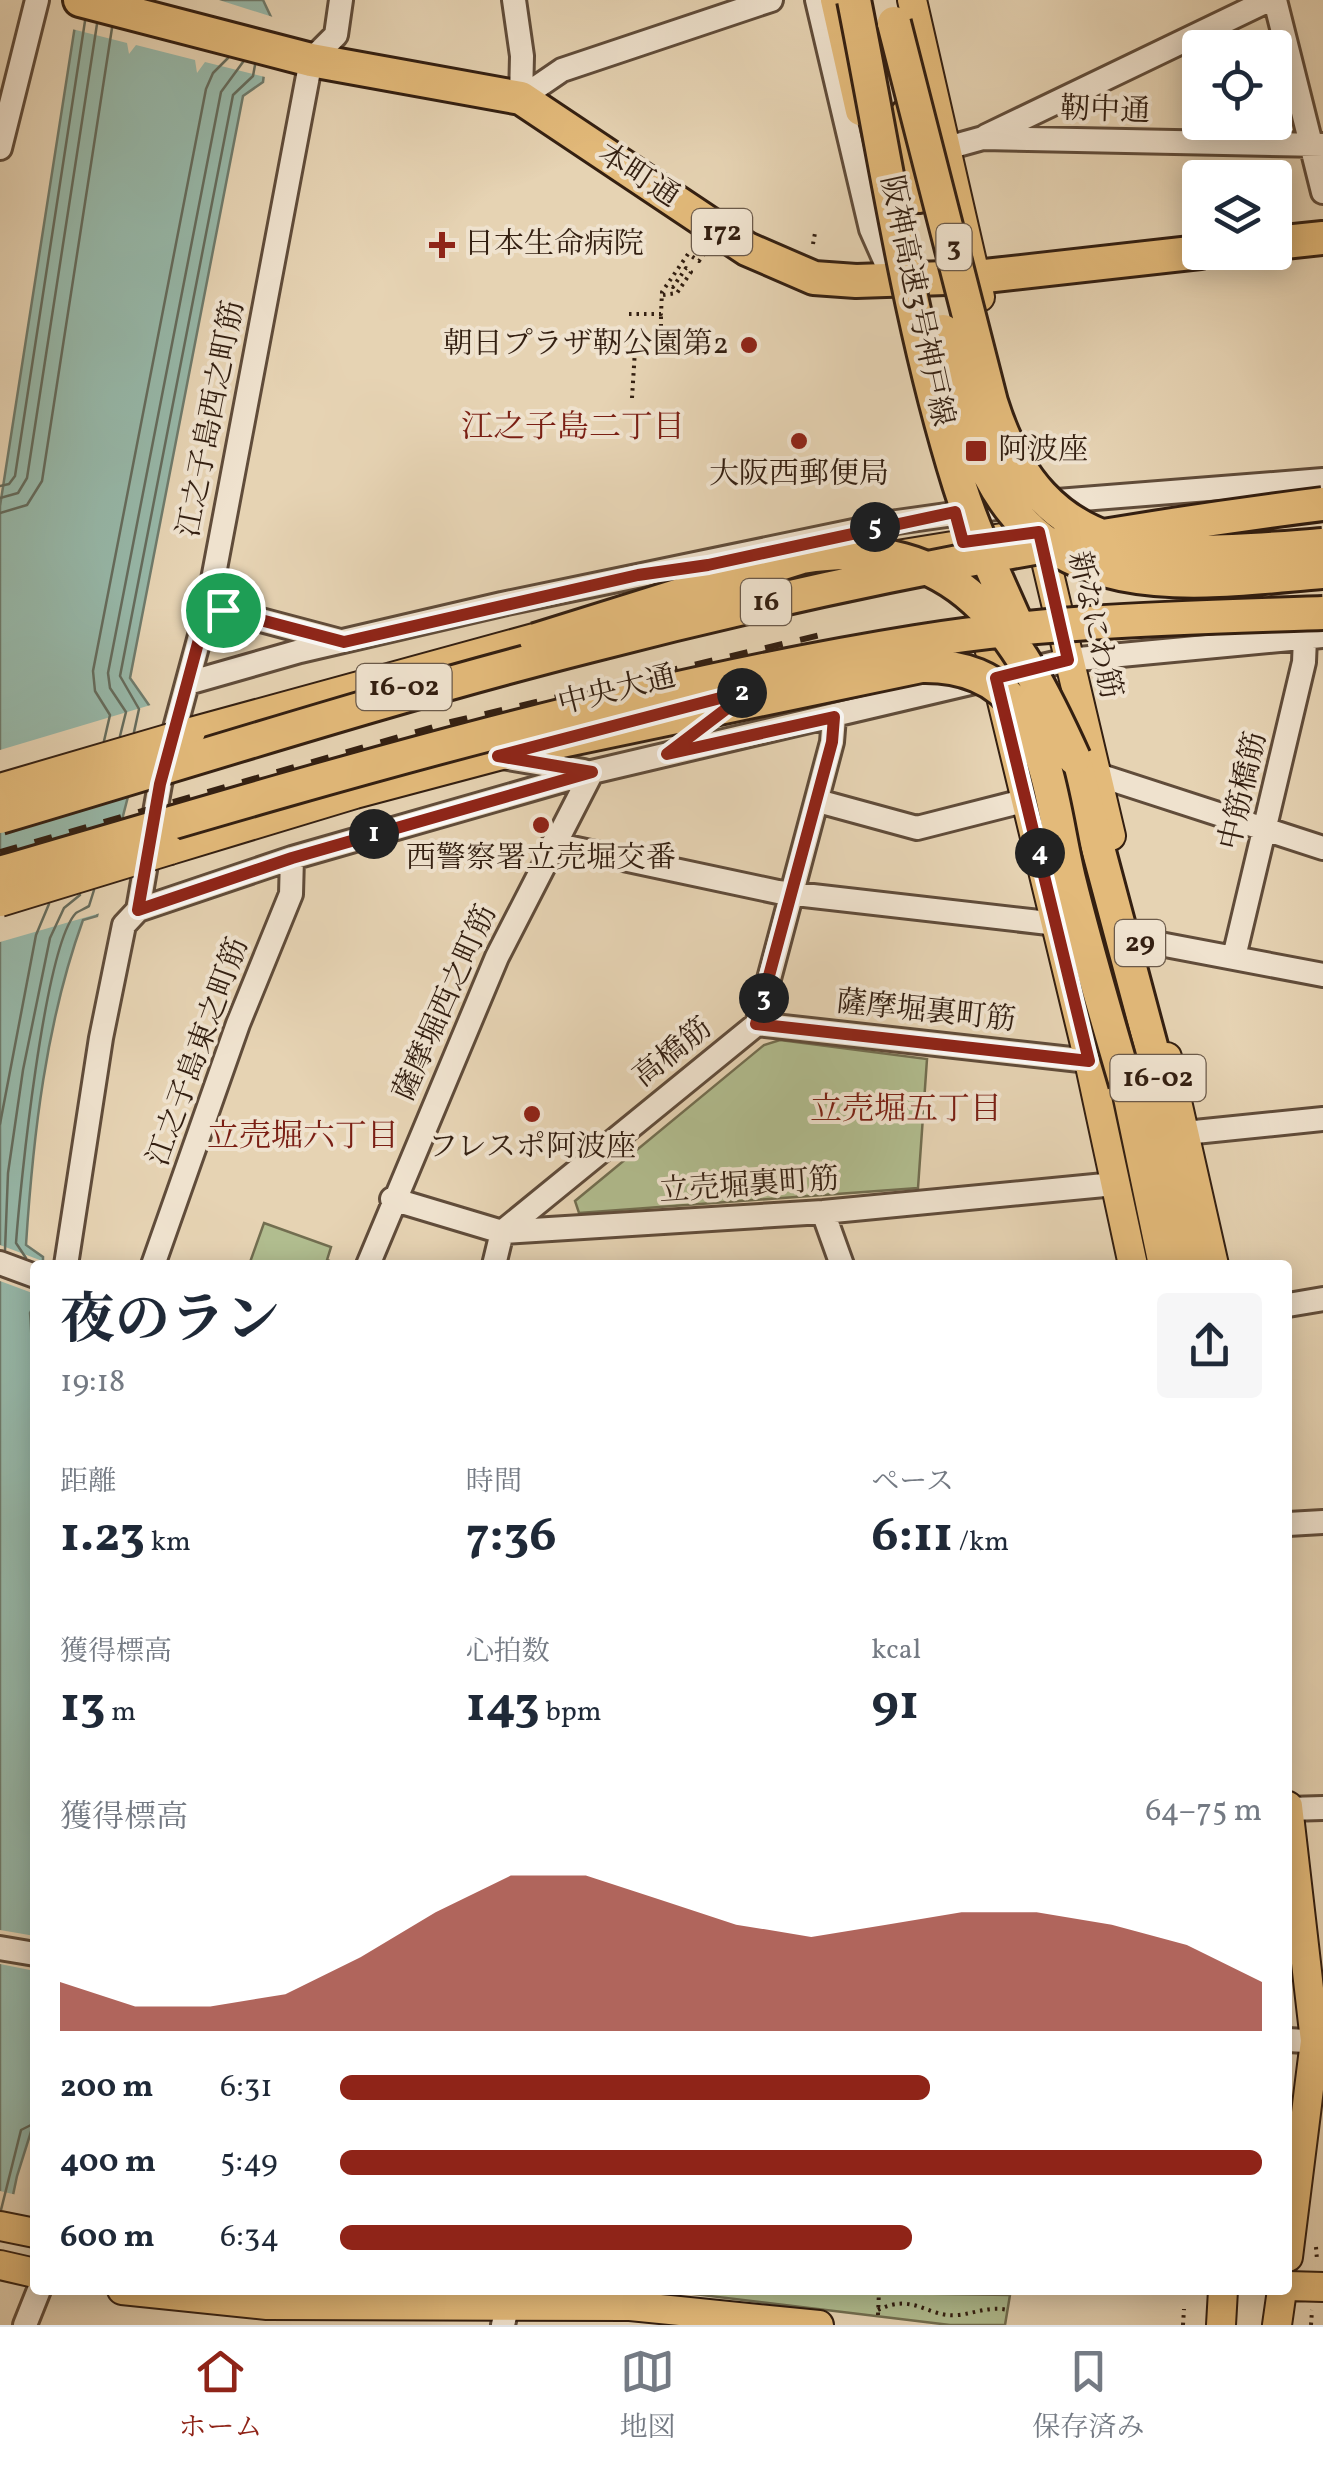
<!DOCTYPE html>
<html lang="ja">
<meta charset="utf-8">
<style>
body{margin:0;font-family:Vollkorn,"Noto Serif JP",serif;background:#f6f6f7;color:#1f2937;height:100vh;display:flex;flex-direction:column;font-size:38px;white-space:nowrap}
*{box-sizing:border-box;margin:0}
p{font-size:32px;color:#747a83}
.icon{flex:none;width:55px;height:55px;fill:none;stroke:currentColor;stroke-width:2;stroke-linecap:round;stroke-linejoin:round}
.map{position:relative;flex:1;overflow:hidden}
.details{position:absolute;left:30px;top:1260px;width:1262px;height:1035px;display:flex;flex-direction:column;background:#fff;border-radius:10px;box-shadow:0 5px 25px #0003}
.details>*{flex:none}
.buttons{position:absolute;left:1182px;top:30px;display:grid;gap:20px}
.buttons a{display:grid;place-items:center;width:110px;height:110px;border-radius:10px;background:#fff;box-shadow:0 5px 25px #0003;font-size:50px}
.pin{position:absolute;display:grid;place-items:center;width:85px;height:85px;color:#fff;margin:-42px;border:5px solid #fff;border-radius:50%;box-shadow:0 2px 10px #0007}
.km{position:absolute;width:50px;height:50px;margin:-25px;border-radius:50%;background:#222;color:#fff;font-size:28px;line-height:50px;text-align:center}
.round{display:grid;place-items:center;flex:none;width:105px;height:105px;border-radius:10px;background:#f6f6f7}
.headline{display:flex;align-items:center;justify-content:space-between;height:170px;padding:0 30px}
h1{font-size:55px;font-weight:700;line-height:75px}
.stats{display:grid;grid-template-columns:repeat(3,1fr);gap:15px;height:170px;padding:10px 30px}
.stats div{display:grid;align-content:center}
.stats b{font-size:50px;font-weight:700}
.stats small{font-size:28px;font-weight:400}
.stats p{font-size:28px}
.chart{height:280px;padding:20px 30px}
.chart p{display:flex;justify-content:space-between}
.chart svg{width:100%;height:180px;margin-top:10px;fill:#8f2418;opacity:.7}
ul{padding:0 30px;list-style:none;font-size:32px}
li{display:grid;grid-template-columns:160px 120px 1fr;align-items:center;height:75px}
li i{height:25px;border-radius:12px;background:#8f2418}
.tab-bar{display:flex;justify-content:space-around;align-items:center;height:140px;border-top:2px solid #e0e1e3;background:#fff;font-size:28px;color:#747a83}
.tab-bar a{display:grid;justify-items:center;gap:5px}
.tab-bar .active{color:#8f2418}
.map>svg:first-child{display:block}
.green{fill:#b1bd8f;stroke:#726e50;stroke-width:2.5}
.water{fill:#97b8a9;stroke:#6f7b6c;stroke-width:2.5}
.pier{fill:#e6d3b3}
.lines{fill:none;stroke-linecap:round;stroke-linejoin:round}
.shore{stroke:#656c5d;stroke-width:2.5}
.minor-casing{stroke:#604c3a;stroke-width:28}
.major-casing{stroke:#331f11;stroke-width:32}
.highway-casing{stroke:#331f11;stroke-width:38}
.path{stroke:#331f11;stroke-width:4;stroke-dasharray:2.5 5;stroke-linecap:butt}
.minor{stroke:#efe2ce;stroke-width:22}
.major{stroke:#e3ba7a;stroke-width:28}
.highway{stroke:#e3ba7a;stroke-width:32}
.rail{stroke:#331f11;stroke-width:6;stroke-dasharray:18 18;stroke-linecap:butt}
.major-bridge-casing{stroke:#331f11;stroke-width:32;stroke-linecap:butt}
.highway-bridge-casing{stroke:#331f11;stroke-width:38;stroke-linecap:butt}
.major-bridge{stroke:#e3ba7a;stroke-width:28}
.highway-bridge{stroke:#e3ba7a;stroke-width:32}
.route-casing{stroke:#fff;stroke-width:20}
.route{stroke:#8f2418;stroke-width:12}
.poi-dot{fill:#8f2418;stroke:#efe2ce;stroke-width:4}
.labels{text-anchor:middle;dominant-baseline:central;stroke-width:8;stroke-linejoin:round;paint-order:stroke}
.shield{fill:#efe2ce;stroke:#6b5a4a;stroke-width:2.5}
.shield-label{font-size:28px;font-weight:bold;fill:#331f11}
.street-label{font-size:30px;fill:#331f11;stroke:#efe2ce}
.poi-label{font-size:30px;fill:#331f11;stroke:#efe2ce}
.neighbourhood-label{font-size:32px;fill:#7a1f14;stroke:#efe2ce}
</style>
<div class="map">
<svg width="1323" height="2325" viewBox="0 0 1323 2325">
<rect width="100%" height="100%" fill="#e6d3b3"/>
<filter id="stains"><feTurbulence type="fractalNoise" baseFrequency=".002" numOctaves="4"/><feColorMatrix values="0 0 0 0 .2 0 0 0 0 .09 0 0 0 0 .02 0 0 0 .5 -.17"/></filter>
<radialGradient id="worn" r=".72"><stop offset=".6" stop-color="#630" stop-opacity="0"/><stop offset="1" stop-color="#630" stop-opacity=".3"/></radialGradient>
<path class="green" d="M780,1040L927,1059L918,1188L579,1213L575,1201L764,1045Z
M264,1223L331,1247L327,1260L339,1265H249Z
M693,2290L1010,2295L1005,2325H950L693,2294Z"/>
<path class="water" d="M79,0H263L271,17L263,82L243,96L130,678L151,708L97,916L83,920C46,1022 33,1136 26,1245L43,1257V1265H35L34,1305L30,1313C34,1358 30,1400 35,1445V2119L17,2176L0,2257V506Z"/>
<path class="pier" d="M73,0H219L276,18L269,78L205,62L197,73L195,60L136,45L129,54L127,43L68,28Z
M154,704L140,769L0,812V750Z
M120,848L104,912L0,942V883Z
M0,1245L45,1262L35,1265V1294L0,1281Z
M0,1930L35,1936V1971L0,1964Z
M0,2191L17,2195L0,2262Z"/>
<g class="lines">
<path class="shore" d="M0,486L9,484L15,476L85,21
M0,498L18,493L27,478L97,24
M0,513L27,505L42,481L112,28
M134,732L139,709L120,676L233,95L253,76L255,65
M120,736L126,712L110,688L108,673L221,92L243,62
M104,741L110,715L95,691L93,671L206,89L213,73L228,58
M0,1124L36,935L49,904
M5,1250L8,1173L23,1070L50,938L64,908L80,895
M26,1258L16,1243C20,1189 44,946 76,913C77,912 88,907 89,906L94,890
M1,2210L21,2130L35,2123"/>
<g class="minor-casing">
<path id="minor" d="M514,0L522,56L521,98
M817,0L871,229L894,281
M1275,0L1323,192
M521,98L562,70L771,0
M986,136L1269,0
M0,148L37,0
M947,148L983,138L1323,145
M208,606L340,641
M188,683L300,651L502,604L897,522L1032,503L1323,480
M502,757L584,771
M1095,774L1323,848
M818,801L917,828L1027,800
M553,844L778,892L1057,924
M138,910L292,858L592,772L1068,660L1323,636
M1139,940L1323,975
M1234,957L1304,662L1305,638
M757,1024L1089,1061
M1185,1133L1323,1119
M392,1199L502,1232L823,1212L1115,1184
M823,1212L842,1265
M0,1263L35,1276
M66,1265L101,1038L124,925L138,910L160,784L208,606L311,60L336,35L341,0
M153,1265L238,1024L291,894L292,858
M368,1265L497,957L592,772
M494,1265L502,1232L757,1024L832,742L834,717
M1288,1305L1323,1299
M1288,1524L1323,1522
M1288,1809L1323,1808
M0,1948L35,1954
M1288,2040L1323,2042
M25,2325L39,2290
M503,2325L511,2290"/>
</g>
<g class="major-casing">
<path id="major" d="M835,0L860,111
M912,0L980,297
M1038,527L1111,836
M885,557L1040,532
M981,614L1089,1061L1133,1265
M191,732L556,632
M170,850L355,794L581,734
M1167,1057L1214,1265
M1288,1806L1315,2041L1288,2257
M0,2226L35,2233
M0,2265L35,2273
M1288,2286L1323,2287
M122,2290L267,2305L630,2306L819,2325
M1221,2325L1223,2290
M1277,2325L1282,2290"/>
</g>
<g class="highway-casing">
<path id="highway" d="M80,0L311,60L521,98L747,249L814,278L856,281L976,277L1200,252
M906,116L919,196
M1275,243L1323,238
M1074,758L1151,1046L1189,1265
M1122,1059L1165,1265"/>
</g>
<path class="path" d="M813,244L815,233
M663,295L677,293L691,272L686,268L673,287L668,284
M629,314H661L662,292L688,254L699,261L704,254
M632,398L635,350H661V314
M35,1387V1398
M1316,2247L1317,2260
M878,2310C914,2292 927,2318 958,2315C976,2313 989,2306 1008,2310
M878,2315L879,2291
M1183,2325L1184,2309
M1311,2325L1312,2310"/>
<use href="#minor" class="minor"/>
<use href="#major" class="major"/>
<use href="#highway" class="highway"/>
<path class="rail" d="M0,852L451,722L829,633"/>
<g class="major-bridge-casing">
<path id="major-bridge" d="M0,788L191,732
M0,902L170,850"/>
</g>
<g class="highway-bridge-casing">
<path id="highway-bridge" d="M854,0C886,161 910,327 959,484C975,535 999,583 1020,632
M894,23L991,402C1045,575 1174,556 1323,545
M943,331C956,379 966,431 990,476C1058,607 1201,582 1323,572
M536,640L802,557C959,532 1016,630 1074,758
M561,741L921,666C960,665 998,677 1020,711C1051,757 1056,826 1069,879C1086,948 1106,1016 1126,1084
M0,817C196,759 391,696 588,646C830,583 1075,535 1323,504
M0,873C301,785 605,692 916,642C1050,620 1187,618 1323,613"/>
</g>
<use href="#major-bridge" class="major-bridge"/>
<use href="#highway-bridge" class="highway-bridge"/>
</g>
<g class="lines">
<g class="route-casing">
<path id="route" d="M955,512L963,542L1039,532L1068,660L996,678L1089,1061L756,1024L832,742L834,717L667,754L751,690L498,756L592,772L292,858L138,910L160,784L208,606L344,642L638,575L708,565Z"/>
</g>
<use href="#route" class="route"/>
</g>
<g class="poi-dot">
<path d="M437 230h10v10h10v10h-10v10h-10v-10h-10v-10h10z"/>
<circle cx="749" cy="345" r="10"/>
<circle cx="799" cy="441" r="10"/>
<rect x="964" y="439" width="24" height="24" rx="5"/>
<circle cx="541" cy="825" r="10"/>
<circle cx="532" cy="1114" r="10"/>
</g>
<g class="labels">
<g class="shield">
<rect x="692" y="209" width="60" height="46" rx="8"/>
<rect x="936.5" y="224" width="35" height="46" rx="8"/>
<rect x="741" y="579" width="50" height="46" rx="8"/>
<rect x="356.5" y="664" width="95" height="46" rx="8"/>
<rect x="1115" y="920" width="50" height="46" rx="8"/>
<rect x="1110.5" y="1055" width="95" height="46" rx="8"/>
</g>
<g class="shield-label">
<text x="722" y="232">172</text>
<text x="954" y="247">3</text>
<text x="766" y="602">16</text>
<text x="404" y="687">16-02</text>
<text x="1140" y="943">29</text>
<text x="1158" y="1078">16-02</text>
</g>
<g class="street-label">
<text transform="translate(1105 111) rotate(2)">靭中通</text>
<text transform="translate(638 176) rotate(33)">本町通</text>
<text transform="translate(916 301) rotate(78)">阪神高速3号神戸線</text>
<text transform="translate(212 419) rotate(-79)">江之子島西之町筋</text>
<text transform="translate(1094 625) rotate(77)">新なにわ筋</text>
<text transform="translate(617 691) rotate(-14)">中央大通</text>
<text transform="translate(1244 791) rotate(-77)">中筋橋筋</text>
<text transform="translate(446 1003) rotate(-66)">薩摩堀西之町筋</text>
<text transform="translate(926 1012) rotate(6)">薩摩堀裏町筋</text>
<text transform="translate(199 1052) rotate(-70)">江之子島東之町筋</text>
<text transform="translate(673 1053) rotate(-39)">高橋筋</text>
<text transform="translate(749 1186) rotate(-4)">立売堀裏町筋</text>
</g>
<g class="poi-label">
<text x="464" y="245" text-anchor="start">日本生命病院</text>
<text x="729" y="345" text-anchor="end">朝日プラザ靭公園第2</text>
<text x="998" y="451" text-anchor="start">阿波座</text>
<text x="799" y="475">大阪西郵便局</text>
<text x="541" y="859">西警察署立売堀交番</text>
<text x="532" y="1148">フレスポ阿波座</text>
</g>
<g class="neighbourhood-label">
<text x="573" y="429">江之子島二丁目</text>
<text x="906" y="1111">立売堀五丁目</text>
<text x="303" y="1138">立売堀六丁目</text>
</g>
</g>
<rect width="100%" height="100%" filter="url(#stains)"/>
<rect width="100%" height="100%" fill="url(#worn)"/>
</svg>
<div class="buttons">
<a><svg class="icon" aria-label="locate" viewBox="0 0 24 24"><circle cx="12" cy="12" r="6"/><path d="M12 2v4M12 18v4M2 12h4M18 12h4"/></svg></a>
<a><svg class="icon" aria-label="layers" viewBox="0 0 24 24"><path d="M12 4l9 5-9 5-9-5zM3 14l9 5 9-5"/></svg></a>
</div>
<div class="pin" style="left:223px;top:610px;background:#1e9e55"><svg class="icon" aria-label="arrive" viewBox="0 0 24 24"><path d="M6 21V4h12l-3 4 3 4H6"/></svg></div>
<b class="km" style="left:374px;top:834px">1</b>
<b class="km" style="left:742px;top:693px">2</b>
<b class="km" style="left:764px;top:998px">3</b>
<b class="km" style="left:1040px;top:853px">4</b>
<b class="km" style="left:875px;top:527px">5</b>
<section class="details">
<div class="headline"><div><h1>夜のラン</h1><p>19:18</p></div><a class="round"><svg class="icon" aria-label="share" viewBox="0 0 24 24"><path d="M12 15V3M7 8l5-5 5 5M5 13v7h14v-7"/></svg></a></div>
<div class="stats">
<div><p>距離</p><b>1.23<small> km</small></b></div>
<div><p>時間</p><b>7:36</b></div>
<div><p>ペース</p><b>6:11<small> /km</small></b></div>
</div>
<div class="stats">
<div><p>獲得標高</p><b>13<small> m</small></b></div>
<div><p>心拍数</p><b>143<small> bpm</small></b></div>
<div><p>kcal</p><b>91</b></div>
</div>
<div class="chart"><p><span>獲得標高</span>64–75 m</p>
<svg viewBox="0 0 160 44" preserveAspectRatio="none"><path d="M0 44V32L10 38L20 38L30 35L40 26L50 15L60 6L70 6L80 12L90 18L100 21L110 18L120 15L130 15L140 18L150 23L160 32V44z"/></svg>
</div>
<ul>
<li><b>200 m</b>6:31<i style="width:64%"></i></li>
<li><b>400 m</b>5:49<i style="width:100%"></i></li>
<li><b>600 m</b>6:34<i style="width:62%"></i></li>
</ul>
</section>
</div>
<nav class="tab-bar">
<a class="active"><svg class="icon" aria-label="home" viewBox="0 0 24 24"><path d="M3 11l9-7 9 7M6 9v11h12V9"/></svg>ホーム</a>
<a><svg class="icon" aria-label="map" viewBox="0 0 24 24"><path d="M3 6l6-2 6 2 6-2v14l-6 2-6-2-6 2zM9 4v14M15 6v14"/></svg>地図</a>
<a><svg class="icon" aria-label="saved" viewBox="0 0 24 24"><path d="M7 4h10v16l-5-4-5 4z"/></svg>保存済み</a>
</nav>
